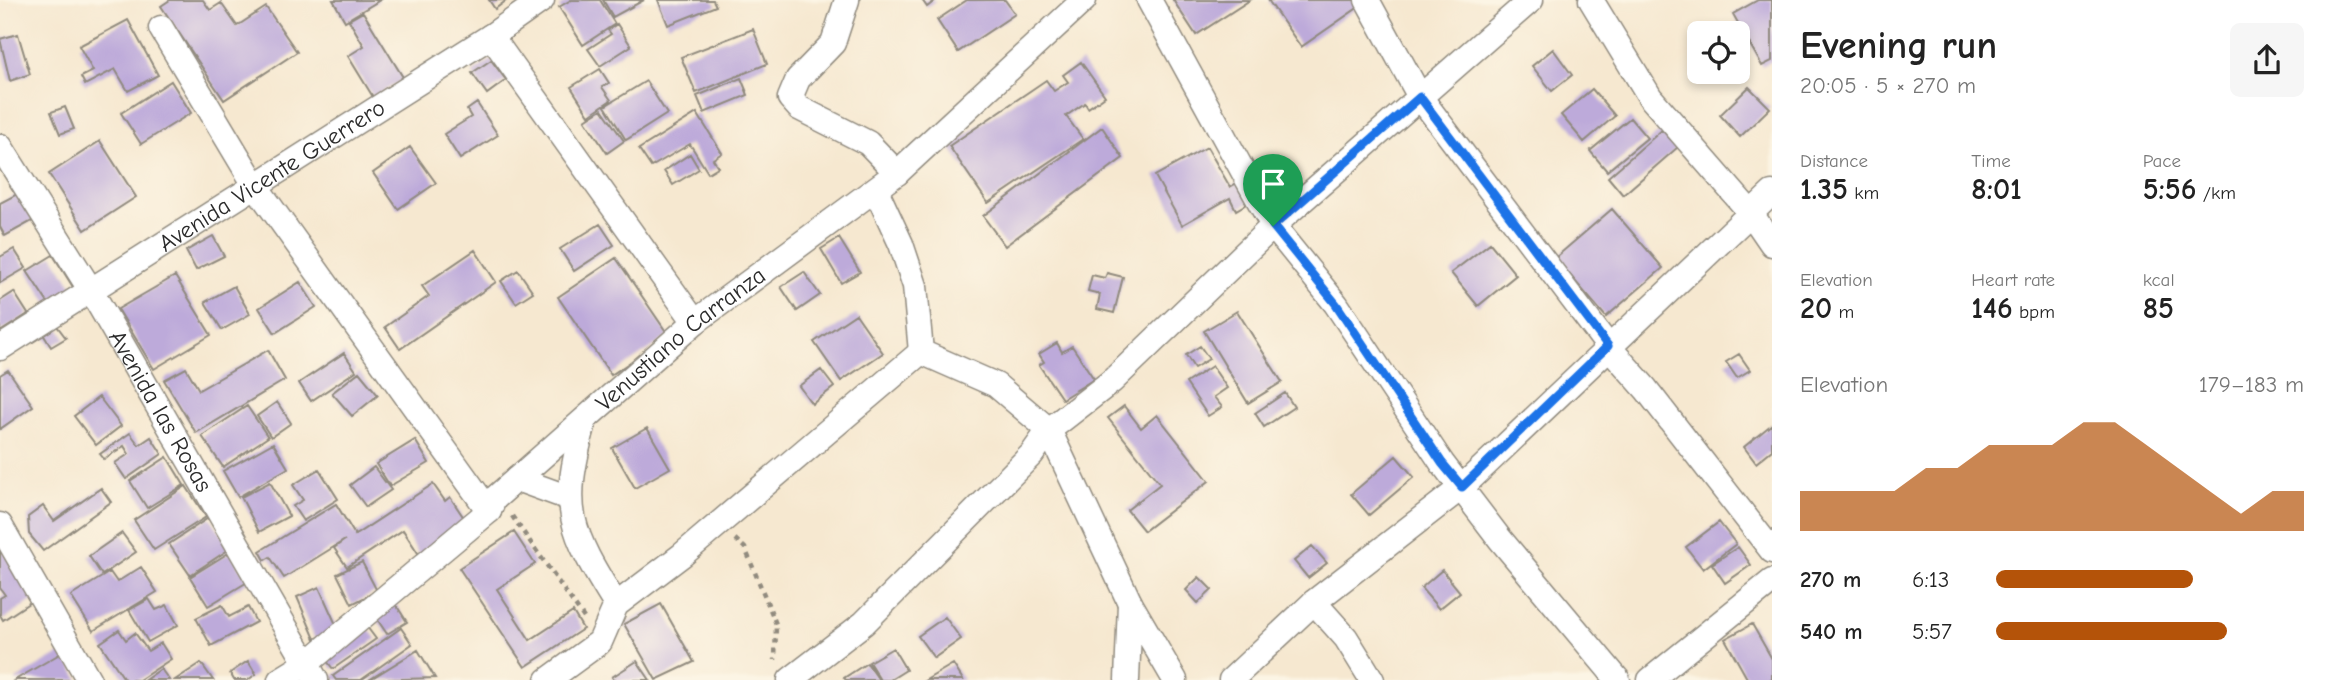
<!DOCTYPE html>
<meta charset="utf-8">
<style>
body{margin:0;font-family:"Comic Neue",sans-serif;background:#f6f6f6;color:#222;height:100vh;display:flex;flex-direction:column;font-size:26px;white-space:nowrap}
*{box-sizing:border-box;margin:0}
p{font-size:23px;color:#767676}
.icon{flex:none;width:38px;height:38px;fill:none;stroke:currentColor;stroke-width:2;stroke-linecap:round;stroke-linejoin:round}
.map{position:relative;flex:1;overflow:hidden}
.side{display:flex;flex-direction:column;background:#fff;width:560px}
.side>*{flex:none}
.controls{position:absolute;left:1687px;top:21px;display:grid;gap:14px}
.controls a{display:grid;place-items:center;width:63px;height:63px;border-radius:10px;background:#fff;box-shadow:0 4px 10px #0003;font-size:35px}
.pin{position:absolute;display:grid;place-items:center;width:60px;height:60px;color:#fff;margin:-72px -30px;border-radius:50% 50% 50% 0;rotate:-45deg;box-shadow:0 0 7px #0007}
.pin .icon{rotate:45deg}
.round{display:grid;place-items:center;flex:none;width:74px;height:74px;border-radius:10px;background:#f6f6f6}
.overview{display:flex;align-items:center;justify-content:space-between;height:119px;padding:0 28px}
h1{font-size:38px;font-weight:700;line-height:52px}
.metrics{display:grid;grid-template-columns:repeat(3,1fr);gap:10px;height:119px;padding:7px 28px}
.metrics div{display:grid;align-content:center}
.metrics b{font-size:30px;font-weight:700}
.metrics small{font-size:19px;font-weight:400}
.metrics p{font-size:19px}
.chart{height:196px;padding:14px 28px}
.chart p{display:flex;justify-content:space-between}
.chart svg{width:100%;height:126px;margin-top:7px;fill:#b45309;opacity:.7}
ul{padding:0 28px;list-style:none;font-size:23px}
li{display:grid;grid-template-columns:112px 84px 1fr;align-items:center;height:52px}
li i{height:18px;border-radius:9px;background:#b45309}
main{display:flex;flex:1;min-height:0}
.map>svg:first-child{display:block}
.building{fill:#bdaada}
.lines{fill:none;stroke-linecap:round;stroke-linejoin:round}
.minor-casing{stroke:#908a7e;stroke-width:27}
.path{stroke:#908a7e;stroke-width:4.5;stroke-dasharray:5 5;stroke-linecap:butt}
.minor{stroke:#fff;stroke-width:24}
.route-casing{stroke:#fff;stroke-width:14}
.route{stroke:#1a73e8;stroke-width:9}
.labels{text-anchor:middle;dominant-baseline:central;stroke-width:5;stroke-linejoin:round;paint-order:stroke}
.street-label{font-size:24px;fill:#2b2b2b;stroke:#fcf5e5}
</style>
<main>
<div class="map">
<svg width="1772" height="680" viewBox="0 0 1772 680">
<rect width="100%" height="100%" fill="#fcf5e5"/>
<filter id="ink" filterUnits="userSpaceOnUse"><feTurbulence type="fractalNoise" baseFrequency=".0143" numOctaves="2"/><feDisplacementMap in="SourceGraphic" scale="14" xChannelSelector="R" yChannelSelector="G"/><feConvolveMatrix kernelMatrix="1 2 1 2 8 2 1 2 1" color-interpolation-filters="sRGB"/></filter>
<filter id="wash" filterUnits="userSpaceOnUse"><feTurbulence type="fractalNoise" baseFrequency=".00686" numOctaves="4" result="noise"/><feDisplacementMap in="SourceGraphic" scale="28" xChannelSelector="R" yChannelSelector="G"/><feGaussianBlur stdDeviation="1.57" result="paint"/><feColorMatrix in="noise" values="0 0 0 0 0 0 0 0 0 0 0 0 0 0 0 0 0 1.4 0 .05"/><feComposite in="paint" operator="in"/></filter>
<g filter="url(#wash)">
<rect width="100%" height="100%" fill="#f6e8d0"/>
<g id="blocks">
<path class="building" d="M170,0H203L210,10L221,3L237,26L266,7L297,52L224,100L161,6Z
M333,0H380L345,21Z
M489,0H507L495,9Z
M571,0H600L615,24L583,45L559,7Z
M603,0H644L613,17Z
M658,0H713L716,6L668,25Z
M922,0H936L927,7Z
M967,0H1005L1015,14L958,52L937,20Z
M1173,0H1250L1196,35Z
M1268,0H1364L1366,2L1301,47Z
M1758,0H1772V61L1762,66L1733,14Z
M363,12L404,79L373,97L348,56L364,46L349,20Z
M128,20L158,75L128,91L115,69L85,85L81,77L93,71L79,46Z
M617,24L631,46L600,66L588,49L611,34L608,30Z
M753,29L767,64L696,93L681,57Z
M18,34L30,74L10,81L0,39Z
M1553,49L1572,75L1552,91L1532,66Z
M491,60L506,80L487,94L472,73Z
M1081,62L1105,96L1088,108L1085,103L1066,116L1083,139L988,203L949,146L1046,80L1054,91L1068,82L1063,75Z
M600,69L609,83L602,87L611,100L589,115L571,87Z
M741,78L748,95L704,113L697,96Z
M171,81L191,113L141,144L121,113Z
M646,81L667,114L626,140L605,106Z
M1749,87L1770,108L1740,137L1720,115Z
M1592,89L1615,116L1584,142L1561,115Z
M477,103L498,135L460,159L444,134L471,117L467,110Z
M65,107L74,129L60,134L51,112Z
M602,109L624,141L607,153L585,120Z
M697,113L722,153L713,159L718,167L708,173L690,144L651,167L639,149Z
M1630,118L1647,138L1607,171L1590,151Z
M1102,127L1123,158L1005,246L983,216Z
M1662,130L1678,147L1623,195L1608,177Z
M100,141L136,197L85,230L49,174Z
M410,147L436,183L398,209L373,173Z
M1207,147L1230,187L1242,180L1253,200L1236,210L1230,198L1182,225L1155,176Z
M690,154L699,169L673,185L664,171Z
M19,193L34,220L5,236L0,227V203Z
M1612,209L1663,268L1606,317L1555,258Z
M600,224L614,245L574,271L560,249Z
M213,236L224,256L196,270L186,251Z
M839,238L860,272L841,283L821,249Z
M1490,243L1516,275L1478,306L1451,273Z
M14,249L26,268L0,283V257Z
M475,250L496,282L400,349L385,327L429,296L422,286Z
M53,255L73,287L48,303L27,271Z
M616,258L669,336L611,375L558,297Z
M518,270L533,292L516,303L501,281Z
M804,272L820,295L797,311L781,287Z
M1107,273L1123,277L1114,313L1097,309L1100,294L1088,291L1092,275L1105,278Z
M175,276L211,335L154,369L118,309Z
M300,282L316,307L275,333L259,308Z
M234,286L250,314L222,330L205,302Z
M14,292L28,314L0,332V301Z
M1237,311L1282,382L1248,403L1204,331Z
M856,314L883,353L841,381L814,342Z
M57,326L66,338L51,347L43,334Z
M1057,343L1062,352L1072,346L1094,379L1062,399L1039,365L1044,362L1039,354Z
M1200,346L1209,359L1194,368L1186,355Z
M268,350L285,380L196,433L164,380L186,368L199,390Z
M344,353L356,371L311,401L299,383Z
M1739,354L1750,370L1737,378L1726,362Z
M1212,366L1227,388L1214,397L1222,407L1208,416L1186,383Z
M8,370L33,406L0,429V375Z
M821,370L834,387L812,404L799,386Z
M359,372L378,395L352,416L332,393Z
M1285,393L1294,407L1264,427L1255,413Z
M99,397L121,426L96,445L74,416Z
M277,402L291,423L271,437L257,416Z
M247,406L268,437L223,467L202,436Z
M1124,406L1141,428L1157,415L1209,481L1144,531L1127,510L1160,484L1108,418Z
M1772,424V450L1756,463L1744,447Z
M647,428L670,468L635,488L612,448Z
M130,433L139,445L151,437L162,454L126,479L115,463L129,454L124,446L104,459L100,454Z
M415,440L429,463L390,486L376,464Z
M273,443L288,468L238,497L223,471Z
M1396,456L1414,477L1369,515L1351,494Z
M167,457L184,485L147,508L130,481Z
M374,467L391,490L366,507L350,485Z
M319,469L338,499L303,521L293,506L303,500L293,485Z
M270,482L289,516L259,532L241,497Z
M433,484L445,501L450,497L468,524L420,556L403,530L347,567L334,548L345,540L284,578L270,557L265,560L260,551L336,504L355,535Z
M186,486L206,517L154,550L134,520Z
M101,488L111,502L43,551L29,534L28,517L43,506L54,521Z
M210,517L231,548L190,575L169,544Z
M1719,522L1736,544L1703,569L1686,547Z
M514,532L535,564L497,589L530,640L573,612L583,629L525,667L459,568Z
M122,533L136,552L102,575L89,556Z
M0,546L35,599L3,620L0,615V598L5,595L0,588Z
M1312,546L1327,563L1308,578L1294,561Z
M1738,547L1751,565L1725,583L1712,564Z
M230,552L249,581L208,606L190,577Z
M362,562L377,591L352,604L337,574Z
M141,567L157,592L93,631L71,596L110,572L117,582Z
M1442,570L1460,592L1439,609L1421,588Z
M1199,577L1212,590L1198,603L1186,590Z
M319,587L338,629L315,639L297,597Z
M391,597L407,622L387,634L371,610Z
M149,599L156,610L167,605L178,625L148,642L129,610Z
M661,604L694,662L656,680L624,624Z
M222,605L229,617L248,607L256,622L211,646L196,618Z
M945,617L961,639L934,658L918,636Z
M364,623L376,639L333,669L321,653Z
M1752,624L1772,659V680H1748L1725,639Z
M401,628L412,644L361,680H336L333,676Z
M119,630L126,640L135,633L148,651L161,643L171,659L139,680H125L100,643Z
M893,648L906,670L890,680H880L869,662Z
M418,650L435,678L369,680Z
M63,652L79,680H15Z
M248,661L256,674L248,680H234L230,673Z
M637,661L650,680H614L612,677Z
M201,663L213,680H175Z
M867,663L879,680H846L844,678Z
M953,664L963,680H926Z
M161,669L169,680H145Z"/>
</g>
</g>
<g filter="url(#ink)">
<use href="#blocks" fill-opacity="0" stroke="#908a7e" stroke-width="2"/>
<g class="lines">
<g class="minor-casing">
<g id="minor">
<path d="M847,0L833,43L798,79L790,98L799,108L868,143L897,173"/>
<path d="M1149,0L1273,226L1336,304L1442,463L1500,539L1618,680"/>
<path d="M1367,0L1420,97L1608,346L1646,389L1772,551"/>
<path d="M1591,0L1650,97L1750,212L1772,244"/>
<path d="M161,28L255,185L489,511"/>
<path d="M491,36L695,322"/>
<path id="s1" d="M0,146L90,289L316,680"/>
<path d="M876,190L901,244L915,286L921,352L996,385L1049,430L1130,603L1175,680"/>
<path id="s2" d="M0,348L491,36L542,0"/>
<path d="M584,423C560,511 569,529 616,605"/>
<path d="M517,479L569,498"/>
<path d="M0,525L89,680"/>
<path d="M1314,602L1346,638L1372,680"/>
<path id="s3" d="M280,680L306,664L489,511L494,499L695,322L897,173L1084,0"/>
<path d="M548,680L600,642L616,605L682,555L921,352"/>
<path d="M790,680L864,623L1032,454L1049,430L1112,381L1273,226L1531,0"/>
<path d="M1127,680L1130,603"/>
<path d="M1231,680L1314,602L1462,487L1772,193"/>
<path d="M1650,680L1772,581"/>
</g>
</g>
<path class="path" d="M512,516L584,618
M735,539L745,548L776,624L775,660"/>
<use href="#minor" class="minor"/>
</g>
</g>
<g class="lines" filter="url(#ink)">
<g class="route-casing">
<path id="route" d="M1420,97L1608,346L1462,487L1442,463L1336,304L1273,226Z"/>
</g>
<use href="#route" class="route"/>
</g>
<g class="labels">
<g class="street-label">
<text stroke="none"><textPath href="#s2" startOffset="322">Avenida Vicente Guerrero</textPath></text>
<text stroke="none"><textPath href="#s3" startOffset="528">Venustiano Carranza</textPath></text>
<text stroke="none"><textPath href="#s1" startOffset="310">Avenida las Rosas</textPath></text>
</g>
</g>
</svg>
<div class="controls">
<a><svg class="icon" aria-label="locate" viewBox="0 0 24 24"><circle cx="12" cy="12" r="6"/><path d="M12 2v4M12 18v4M2 12h4M18 12h4"/></svg></a>
</div>
<div class="pin" style="left:1273px;top:226px;background:#1e9e55"><svg class="icon" aria-label="arrive" viewBox="0 0 24 24"><path d="M6 21V4h12l-3 4 3 4H6"/></svg></div>
</div>
<section class="side">
<div class="overview"><div><h1>Evening run</h1><p>20:05 · 5 × 270 m</p></div><a class="round"><svg class="icon" aria-label="share" viewBox="0 0 24 24"><path d="M12 15V3M7 8l5-5 5 5M5 13v7h14v-7"/></svg></a></div>
<div class="metrics">
<div><p>Distance</p><b>1.35<small> km</small></b></div>
<div><p>Time</p><b>8:01</b></div>
<div><p>Pace</p><b>5:56<small> /km</small></b></div>
</div>
<div class="metrics">
<div><p>Elevation</p><b>20<small> m</small></b></div>
<div><p>Heart rate</p><b>146<small> bpm</small></b></div>
<div><p>kcal</p><b>85</b></div>
</div>
<div class="chart"><p><span>Elevation</span>179–183 m</p>
<svg viewBox="0 0 160 44" preserveAspectRatio="none"><path d="M0 44V30L10 30L20 30L30 30L40 22L50 22L60 14L70 14L80 14L90 6L100 6L110 14L120 22L130 30L140 38L150 30L160 30V44z"/></svg>
</div>
<ul>
<li><b>270 m</b>6:13<i style="width:64%"></i></li>
<li><b>540 m</b>5:57<i style="width:75%"></i></li>
</ul>
</section>
</main>
